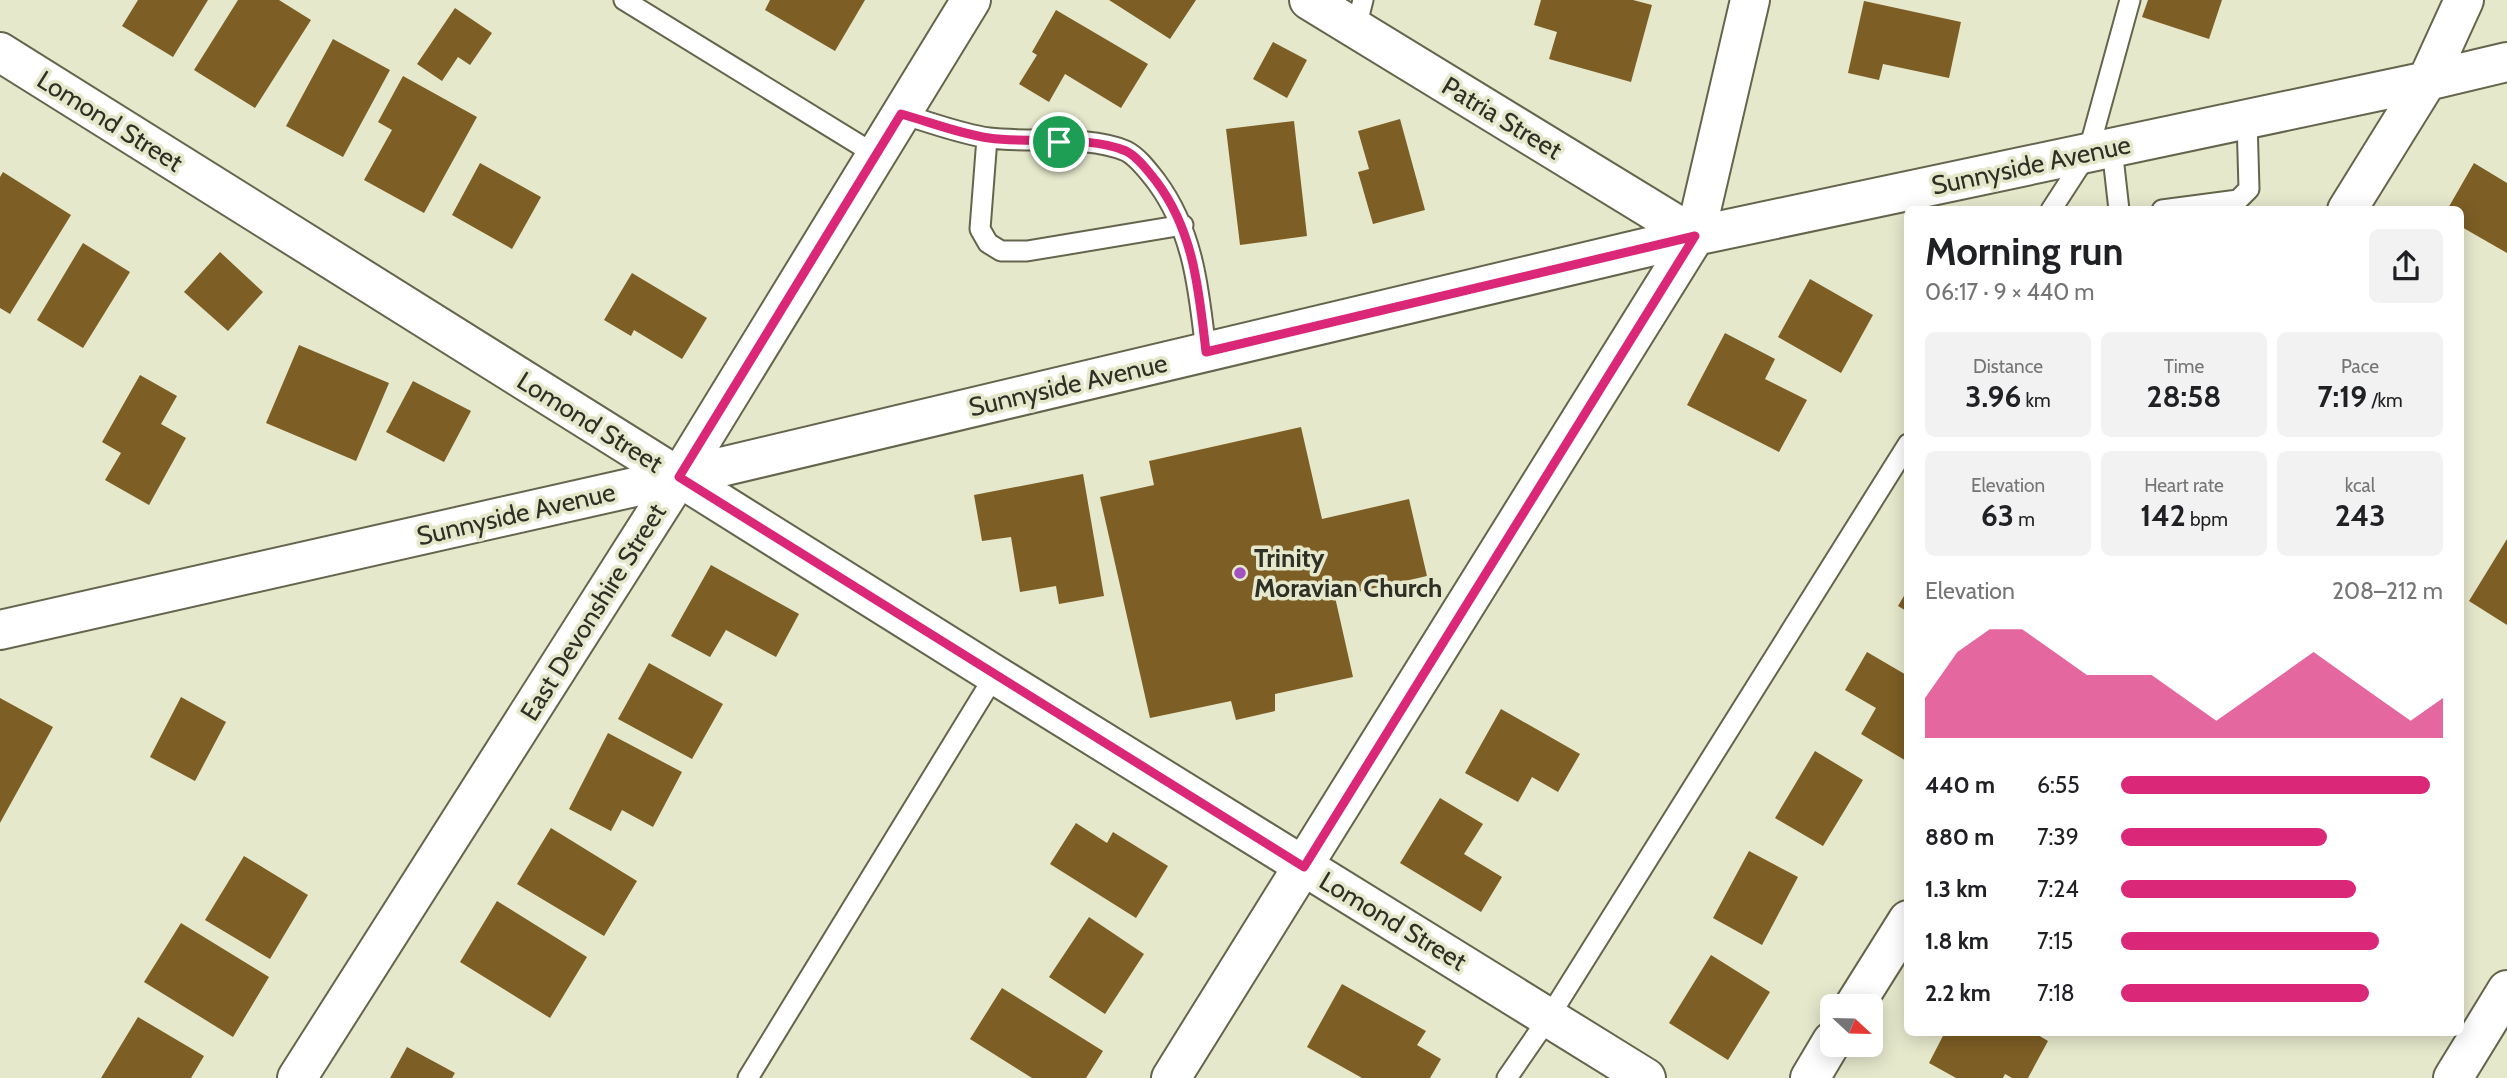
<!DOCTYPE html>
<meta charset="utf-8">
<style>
body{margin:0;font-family:Cabin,sans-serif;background:#f2f2f2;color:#202124;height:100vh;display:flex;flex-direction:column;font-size:26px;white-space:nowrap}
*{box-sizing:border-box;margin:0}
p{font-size:23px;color:#757577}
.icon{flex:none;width:38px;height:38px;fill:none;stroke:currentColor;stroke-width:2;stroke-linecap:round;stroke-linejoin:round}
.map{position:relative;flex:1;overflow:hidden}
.drawer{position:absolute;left:1904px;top:206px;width:560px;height:830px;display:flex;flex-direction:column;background:#fff;border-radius:10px;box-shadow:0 4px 18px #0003}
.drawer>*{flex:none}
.needle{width:46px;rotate:112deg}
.buttons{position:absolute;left:1820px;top:994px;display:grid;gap:14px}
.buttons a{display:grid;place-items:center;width:63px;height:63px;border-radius:10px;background:#fff;box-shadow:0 4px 18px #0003;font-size:35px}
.pin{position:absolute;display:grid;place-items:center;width:60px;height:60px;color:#fff;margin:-30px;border:4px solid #fff;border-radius:50%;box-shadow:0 2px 7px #0007}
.round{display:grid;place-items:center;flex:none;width:74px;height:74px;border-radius:10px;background:#f2f2f2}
.head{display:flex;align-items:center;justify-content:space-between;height:119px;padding:0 21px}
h1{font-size:38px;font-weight:700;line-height:52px}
.metrics{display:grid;grid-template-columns:repeat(3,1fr);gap:10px;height:119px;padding:7px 21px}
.metrics div{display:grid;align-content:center;border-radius:10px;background:#f2f2f2;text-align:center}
.metrics b{font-size:30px;font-weight:700}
.metrics small{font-size:19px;font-weight:400}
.metrics p{font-size:19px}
.chart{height:196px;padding:14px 21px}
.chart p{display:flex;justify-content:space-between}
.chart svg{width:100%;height:126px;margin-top:7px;fill:#db2777;opacity:.7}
ul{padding:0 21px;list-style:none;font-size:23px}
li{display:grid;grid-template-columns:112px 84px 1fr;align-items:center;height:52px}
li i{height:18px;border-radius:9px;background:#db2777}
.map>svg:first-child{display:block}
.building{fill:#7d5e24}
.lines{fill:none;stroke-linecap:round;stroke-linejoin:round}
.lane-casing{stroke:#64654c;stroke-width:23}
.street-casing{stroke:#64654c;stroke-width:42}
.secondary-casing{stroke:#64654c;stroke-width:42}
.lane{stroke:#fff;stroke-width:19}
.street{stroke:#fff;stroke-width:38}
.secondary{stroke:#fff;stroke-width:38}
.route-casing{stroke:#fff;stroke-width:14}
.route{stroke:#db2777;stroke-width:9}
.poi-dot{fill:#a351c0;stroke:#e6e8cc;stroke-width:2.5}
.labels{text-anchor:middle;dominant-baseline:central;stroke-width:7;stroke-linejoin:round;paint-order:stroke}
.street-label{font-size:26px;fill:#2f3025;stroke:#e6e8cc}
.poi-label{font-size:26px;font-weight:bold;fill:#2f3025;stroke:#e6e8cc;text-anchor:start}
</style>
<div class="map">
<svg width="2507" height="1078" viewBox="0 0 2507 1078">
<rect width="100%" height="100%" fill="#e6e8cc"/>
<path class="building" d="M138,0H208L173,57L122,26Z
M238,0H279L311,20L255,108L194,70Z
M770,0H865L835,51L765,10Z
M1109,0H1196L1170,39Z
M1541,0H1633L1652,5L1631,82L1549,59L1557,32L1534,25Z
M2148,0H2222L2209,39L2142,17Z
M1864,1L1961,22L1949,78L1883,64L1879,80L1848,73Z
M455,8L492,33L470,65L458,57L442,81L417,64Z
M1056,10L1148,64L1121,108L1065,74L1049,102L1019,84L1037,55L1032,52Z
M333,39L390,70L343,157L286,126Z
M1273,42L1307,60L1287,98L1253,79Z
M403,76L477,117L424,213L364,180L392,130L378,122Z
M1400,119L1425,210L1373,224L1358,172L1369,169L1358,131Z
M1294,121L1307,236L1240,245L1226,129Z
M480,163L541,197L512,249L452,215Z
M2474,163L2507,183V253L2460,226V210H2447Z
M3,172L71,215L10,314L0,308V177Z
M83,243L130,272L83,348L37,320Z
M220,252L263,292L228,331L184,292Z
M632,273L707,318L682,359L634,330L631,336L604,320Z
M1810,279L1873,315L1841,373L1778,337Z
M1725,333L1775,359L1765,379L1807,400L1779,452L1687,405Z
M299,345L389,383L356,461L266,423Z
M140,375L177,396L161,424L186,438L149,505L105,480L121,453L102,442Z
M413,381L471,411L444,462L386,432Z
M1301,427L1322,519L1409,499L1427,576L1335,597L1353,677L1275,694V711L1236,720L1231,701L1150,718L1100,497L1154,485L1149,461Z
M1083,474L1104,596L1059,604L1056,586L1020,592L1011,537L982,541L974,495Z
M2507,539V625L2469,601Z
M711,565L799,614L776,657L726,630L710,657L671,636Z
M1908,589V612L1898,606Z
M1867,652L1908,676V762L1861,734L1876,708L1845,690Z
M649,663L723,704L692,759L618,719Z
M181,697L226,722L195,781L150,757Z
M0,698L53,727L0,823Z
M1501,709L1580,754L1558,792L1532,777L1518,802L1465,773Z
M608,733L682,772L653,827L622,810L611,831L569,809Z
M1815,751L1863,780L1823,846L1775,818Z
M1440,798L1483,824L1464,854L1502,877L1481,912L1400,863Z
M1076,823L1107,843L1113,832L1168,866L1136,918L1050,864Z
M551,828L637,881L604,936L517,884Z
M1749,851L1798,877L1762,945L1713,918Z
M244,856L308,895L270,959L205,920Z
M497,901L587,957L550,1018L460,962Z
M1089,917L1144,954L1105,1014L1049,977Z
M181,923L269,977L233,1037L144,982Z
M1711,955L1770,992L1728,1060L1669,1023Z
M1342,984L1426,1031L1417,1045L1441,1059L1430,1078H1362L1307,1047Z
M1002,988L1103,1051L1086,1078H1032L970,1039Z
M138,1017L204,1056L191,1078H101Z
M1945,1032H2033L2048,1041L2028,1078H2012L2005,1074L2003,1078H1956L1929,1063Z
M407,1047L455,1073L452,1078H390Z"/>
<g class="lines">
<g class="lane-casing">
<path id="lane" d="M624,0L876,155
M1356,28L1363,0
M901,114C930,122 960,134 989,138C1030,143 1089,135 1126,151C1138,157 1148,171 1156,181C1194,232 1199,291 1206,352
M987,138L980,229L988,243L1001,251H1027L1183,225
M2112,148L2119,210
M2051,210L2088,153L2130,0
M2162,210L2238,200L2249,189L2247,120
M748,1078L995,675
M1507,1078L1549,1017L1908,444"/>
</g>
<g class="street-casing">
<path id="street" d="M1309,0L1695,236
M0,52L995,675L1646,1078
M2347,210L2427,81L2464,0
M0,630L679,477L1695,236L2427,81L2507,62
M1854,1006L1908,920
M297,1078L679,477L971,0
M1810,1078L1832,1041
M2453,1078L2507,990"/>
</g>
<g class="secondary-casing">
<path id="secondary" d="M1171,1078L1695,236L1750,0"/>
</g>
<use href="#lane" class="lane"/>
<use href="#street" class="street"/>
<use href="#secondary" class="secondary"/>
</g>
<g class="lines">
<g class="route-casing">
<path id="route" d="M901,114C930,122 960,134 989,138C1030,144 1089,135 1126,151C1138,157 1148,171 1156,181C1194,231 1199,291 1206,352L1695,236L1304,867L679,477Z"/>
</g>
<use href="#route" class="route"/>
</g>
<circle class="poi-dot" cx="1240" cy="573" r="7"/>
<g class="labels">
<g class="street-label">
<text transform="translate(1502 118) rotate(31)">Patria Street</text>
<text transform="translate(110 121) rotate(32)">Lomond Street</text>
<text transform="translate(2031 165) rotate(-12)">Sunnyside Avenue</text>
<text transform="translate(1068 385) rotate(-13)">Sunnyside Avenue</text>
<text transform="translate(590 422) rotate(32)">Lomond Street</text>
<text transform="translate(516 514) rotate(-13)">Sunnyside Avenue</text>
<text transform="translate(593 612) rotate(-58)">East Devonshire Street</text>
<text transform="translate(1393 921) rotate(31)">Lomond Street</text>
</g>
<g class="poi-label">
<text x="1254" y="558">Trinity<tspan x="1254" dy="30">Moravian Church</tspan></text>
</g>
</g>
</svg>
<div class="buttons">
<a><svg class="needle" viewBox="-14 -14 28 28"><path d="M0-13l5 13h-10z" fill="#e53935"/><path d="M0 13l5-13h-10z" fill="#757577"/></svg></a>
</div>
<div class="pin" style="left:1059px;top:142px;background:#1e9e55"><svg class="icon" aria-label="arrive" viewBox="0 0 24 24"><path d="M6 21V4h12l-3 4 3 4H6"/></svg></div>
<section class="drawer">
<div class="head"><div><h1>Morning run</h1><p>06:17 · 9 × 440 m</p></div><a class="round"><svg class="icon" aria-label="share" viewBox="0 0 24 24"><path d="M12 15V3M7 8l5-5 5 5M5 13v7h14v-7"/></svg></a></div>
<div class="metrics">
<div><p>Distance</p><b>3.96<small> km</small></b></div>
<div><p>Time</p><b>28:58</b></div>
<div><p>Pace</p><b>7:19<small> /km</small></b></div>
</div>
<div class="metrics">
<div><p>Elevation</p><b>63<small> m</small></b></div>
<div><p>Heart rate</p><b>142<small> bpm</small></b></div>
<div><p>kcal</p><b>243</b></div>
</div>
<div class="chart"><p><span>Elevation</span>208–212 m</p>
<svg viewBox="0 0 160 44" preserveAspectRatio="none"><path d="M0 44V30L10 14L20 6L30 6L40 14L50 22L60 22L70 22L80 30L90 38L100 30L110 22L120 14L130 22L140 30L150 38L160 30V44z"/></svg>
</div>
<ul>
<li><b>440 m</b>6:55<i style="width:96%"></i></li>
<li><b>880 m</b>7:39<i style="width:64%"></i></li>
<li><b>1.3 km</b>7:24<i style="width:73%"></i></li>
<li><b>1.8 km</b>7:15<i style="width:80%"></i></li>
<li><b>2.2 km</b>7:18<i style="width:77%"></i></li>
</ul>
</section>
</div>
